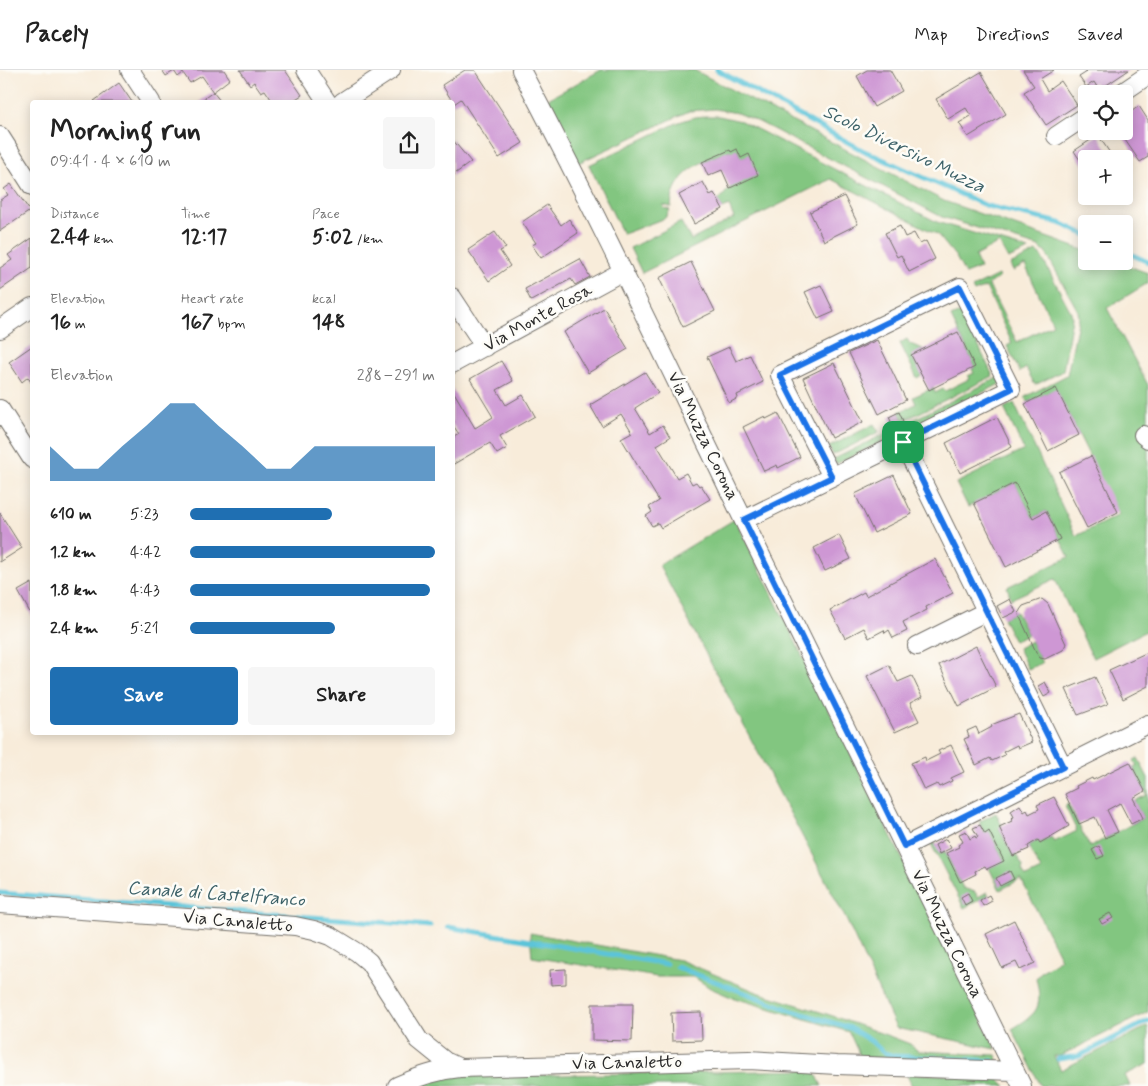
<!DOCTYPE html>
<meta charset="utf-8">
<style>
body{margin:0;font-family:Mynerve,sans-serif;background:#f6f6f6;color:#222;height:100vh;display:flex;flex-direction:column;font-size:19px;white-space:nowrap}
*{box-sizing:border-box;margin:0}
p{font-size:16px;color:#767676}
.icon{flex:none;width:28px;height:28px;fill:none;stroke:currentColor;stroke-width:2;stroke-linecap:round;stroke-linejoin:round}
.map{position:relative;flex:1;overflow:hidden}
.drawer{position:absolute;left:30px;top:30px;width:425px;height:635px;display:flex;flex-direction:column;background:#fff;border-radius:5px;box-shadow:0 2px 12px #0003}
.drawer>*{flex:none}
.tools{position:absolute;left:1078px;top:15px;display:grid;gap:10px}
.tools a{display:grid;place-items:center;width:55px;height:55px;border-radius:5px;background:#fff;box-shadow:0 2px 12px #0003;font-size:25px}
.pin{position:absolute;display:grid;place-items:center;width:42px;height:42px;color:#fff;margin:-21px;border-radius:10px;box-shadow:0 2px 8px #0006}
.round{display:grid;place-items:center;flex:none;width:52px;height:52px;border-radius:5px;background:#f6f6f6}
.summary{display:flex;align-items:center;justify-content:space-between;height:85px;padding:0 20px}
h1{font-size:28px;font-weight:800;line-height:38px}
.metrics{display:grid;grid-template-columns:repeat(3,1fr);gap:8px;height:85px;padding:5px 20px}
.metrics div{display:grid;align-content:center}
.metrics b{font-size:21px;font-weight:800}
.metrics small{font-size:14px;font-weight:400}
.metrics p{font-size:14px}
.chart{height:140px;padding:10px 20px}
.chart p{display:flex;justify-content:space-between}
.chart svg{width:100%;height:90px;margin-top:5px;fill:#1f6fb2;opacity:.7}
.primary-button{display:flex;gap:10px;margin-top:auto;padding:10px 20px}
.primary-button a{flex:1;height:58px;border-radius:5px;background:#1f6fb2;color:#fff;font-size:20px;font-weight:800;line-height:58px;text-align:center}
.primary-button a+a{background:#f6f6f6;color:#222}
ul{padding:0 20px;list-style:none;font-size:16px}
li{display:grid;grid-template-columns:80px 60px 1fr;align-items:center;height:38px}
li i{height:12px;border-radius:6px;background:#1f6fb2}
header{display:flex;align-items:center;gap:30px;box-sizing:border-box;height:70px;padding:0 25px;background:#fff;border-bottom:1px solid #e0e0e0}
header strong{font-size:24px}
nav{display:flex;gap:28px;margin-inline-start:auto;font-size:18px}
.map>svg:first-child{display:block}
.green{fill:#82c680;stroke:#567856}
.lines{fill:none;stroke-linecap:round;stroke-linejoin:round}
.stream{stroke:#5cc4d9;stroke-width:5}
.building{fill:#ce97d4}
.minor-casing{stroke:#736f68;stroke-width:20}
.minor{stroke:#fff;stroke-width:18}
.route-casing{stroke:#fff;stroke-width:10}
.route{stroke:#1a73e8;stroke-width:6}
.labels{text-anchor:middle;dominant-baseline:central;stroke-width:5;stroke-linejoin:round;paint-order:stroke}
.street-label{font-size:18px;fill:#2b2b2b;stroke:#fdfcf7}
.water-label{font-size:19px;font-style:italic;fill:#3c6168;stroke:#fdfcf7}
</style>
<header>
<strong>Pacely</strong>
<nav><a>Map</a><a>Directions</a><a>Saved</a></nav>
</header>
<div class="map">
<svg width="1148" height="1016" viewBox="0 0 1148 1016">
<rect width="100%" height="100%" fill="#fdfcf7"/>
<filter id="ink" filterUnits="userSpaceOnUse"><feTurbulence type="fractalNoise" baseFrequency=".02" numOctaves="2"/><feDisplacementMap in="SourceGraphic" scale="10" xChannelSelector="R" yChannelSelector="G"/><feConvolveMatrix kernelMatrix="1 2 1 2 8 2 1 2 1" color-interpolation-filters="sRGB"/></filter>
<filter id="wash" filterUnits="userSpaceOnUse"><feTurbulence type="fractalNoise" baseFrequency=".0096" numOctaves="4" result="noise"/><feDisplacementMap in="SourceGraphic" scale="20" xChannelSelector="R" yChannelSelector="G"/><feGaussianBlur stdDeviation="1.12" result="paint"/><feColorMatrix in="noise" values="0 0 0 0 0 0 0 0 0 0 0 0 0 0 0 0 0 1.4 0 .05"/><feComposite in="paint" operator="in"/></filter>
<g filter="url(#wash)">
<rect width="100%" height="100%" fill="#f8ecda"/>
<path class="green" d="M601,0H694L944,131L1086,181V191H1115L1148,203V213L1107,238L1148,315V560L1093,588L1055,509L1011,529L1007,517L1069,487L1046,441L1033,448L1015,413L968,437L956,413L1024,380L1004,338L1014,333L1076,466L1119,445L1056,319L1028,332L1025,327L1067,305L1079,247L1078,241L1046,183L1039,177L942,147L759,52L737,43L715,39L689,41L578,93L548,29Z
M706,46H719L741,51L937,152L1029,180L1008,189L999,173L975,186L980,198L965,204L956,187L938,165L831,109L642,203L630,178L681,152L691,170L734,148L729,136L723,139L718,131L730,118L748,85L741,88L737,79L731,82L730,80C701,92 673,102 671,137L663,135L664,138L670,140L665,148L623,164L589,95L679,52L695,47Z
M1036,182L1041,186L1071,242L1072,248L1063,301L1035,315L1026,298L1020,302L1007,276L1012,273L986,217L974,222L972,218L998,205L999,208L988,214L1017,272L1053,254L1025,195L1013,201L1010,195Z
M962,242L993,306L903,351L899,342L916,334L913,327L933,318L935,323L943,319L945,321L969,309L968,306L974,303L972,299L975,297L951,247Z
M907,269L910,274L923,279L912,285L922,305L917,308L900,273Z
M999,307L1002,313L836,394L834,389Z
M874,354L879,362L833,385L829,377Z
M735,449L996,979L896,958L846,849L659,495Z
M1016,542L1028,565L1014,571L1003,548Z
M1031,571L1042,593L1028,599L1018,578Z
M1138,688L1148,708V942L1060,986H1054L1061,1000L1148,956V994L1125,1005L1130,1016H1041L1012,959C1038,943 1043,938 1036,908L1042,901L1061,889L1021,809L1000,820L989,798L1004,790L989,762L985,764L980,755V751L996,743L1002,756L999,758L1013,786L1016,785L1023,796L1022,801L1026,807L1041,800L1028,776L1038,770L1040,773L1051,767L1054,772L1077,761L1065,736L1068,734L1090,777L1143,748L1134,731L1147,725L1133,698L1137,696L1134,690Z
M935,773L940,784L945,781L946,783L963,818L975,822L978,827L987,822L989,825L964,838L931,774Z
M530,863L680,890L757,922L833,946L889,966L910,974L918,981L996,985L999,992L894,991L860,986L849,962L731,927L710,918L694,907H657L532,887Z
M814,1000L822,1016H416L440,1005H561Z
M906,1003L998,1008L1006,1016H966L965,1015L962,1016H912Z"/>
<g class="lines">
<path class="stream" d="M717,0L862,80L987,136L1060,153L1086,165
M1124,181L1148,192
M0,823L430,856
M448,857L666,894
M677,897L793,941L850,958L871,971L884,983L895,986L992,991
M1058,989L1079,986L1148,951"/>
</g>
<g id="blocks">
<path class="building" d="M162,0H224L230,9L213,22L202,6L190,13L183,3L178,7L174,1L166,6Z
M240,0H285L302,25L291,32H273L265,20L261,22L254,12L250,15Z
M465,0H475L523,73L499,88L461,29L454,34L442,15Z
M867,0H890L902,21L874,37L857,6Z
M1023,0H1054L1040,9L1047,21L1061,11L1077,35L1046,55L1024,22L1034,16Z
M1085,0H1129L1099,20L1094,12L1086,17L1079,7L1087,2Z
M981,2L1006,44L968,67L959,53L971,46L966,38L948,49L936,29Z
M119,13L132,32H95L94,31Z
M213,22L221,32H199Z
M1139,36L1148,50V87L1140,92L1119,61H1124V47Z
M1098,65L1114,89H1086V99L1074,81Z
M452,69L471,92L452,106Z
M737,79L741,88L749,84L758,105L730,118L722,100L708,106L702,92L730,80L731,82Z
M703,112L710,125L714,123L723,139L694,154L679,125Z
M11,114L30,141L0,161V130L8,125L4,119Z
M844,126L858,154L824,171L810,142Z
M547,135L561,155L569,149L578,163L541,188L532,175L536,173L522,152Z
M900,156L905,167L914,163L920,174L926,171L935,189L909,202L901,185L897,187L885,163Z
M495,162L506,178L500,181L510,196L489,211L468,180Z
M32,168V198L0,220V198L12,190L8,185Z
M580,189L590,207L575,215L571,209L531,231L525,219Z
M691,192L715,241L683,257L659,208Z
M821,215L834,242L818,249L805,222Z
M604,238L628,279L588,303L564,262Z
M958,262L975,297L929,320L911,285Z
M877,270L906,330L879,344L849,283Z
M32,276V314L28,307L22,312L9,292Z
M729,277L736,291L750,285L763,312L737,325L738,328L729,333L707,287Z
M501,291L513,311L497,320L506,335L523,325L535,346L500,366L507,378L497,384L490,373L452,395V368L459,364L452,354V319L475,358L493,347L470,309Z
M834,293L863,352L831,368L803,308Z
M645,302L658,323L635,338L650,363L663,355L670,367L657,375L677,408L686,403L692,414L696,412L699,416L701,415L710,429L661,458L658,453L652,456L646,446L652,442L649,437L659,431L621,368L632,362L621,344L602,356L590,335Z
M1056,318L1079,365L1048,381L1025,334Z
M899,342L903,351L893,356L889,347Z
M778,343L800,387L778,398L777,395L764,401L743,357L765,346L766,349Z
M997,347L1012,377L960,403L946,373Z
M1091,386L1118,442L1087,458L1059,402Z
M894,405L912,444L874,463L855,424Z
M1015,413L1033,448L1046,441L1060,469L1006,497L974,433Z
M0,443L22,478L0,492Z
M839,465L851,489L825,501L814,478Z
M935,489L953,523L926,537L927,540L903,552L907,561L893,568L889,560L885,563L884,560L869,568L864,558L845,568L830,540L864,522L866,526Z
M32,513V546L18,521Z
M1010,529L1016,542L1003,548L997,536Z
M1042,529L1048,534L1066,574L1063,580L1045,589L1040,588L1037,584L1019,545L1020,540L1023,536Z
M976,576L996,617L959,636L939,595Z
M1148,582V616L1123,629L1109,600Z
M889,595L898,612L912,606L922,627L910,633L919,651L895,662L867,606Z
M1095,607L1108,634L1078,645L1066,619Z
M1045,612L1051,623L1044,627L1038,616Z
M1019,644L1032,672L1018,678L1017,675L1003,682L1005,685L992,691L990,688L976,695L964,669L969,667L967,661L976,657L979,664L992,657L991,655Z
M951,675L964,702L951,708L952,711L939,717L937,714L924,720L911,693L925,687L926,691L940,684L938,681Z
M1130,692L1145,721L1133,728L1143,748L1131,754L1120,733L1107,740L1118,762L1105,768L1095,747L1079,754L1065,724L1077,718L1076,716L1092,708L1093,710Z
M1054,727L1069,756L1040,773L1038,770L1028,776L1029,779L1013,786L999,757L1012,751L1011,748L1014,747L1011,741L1020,735L1024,742L1027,740L1029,744L1039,739L1037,735Z
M980,755L985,764L989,761L1004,791L987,799L985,796L975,801L976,804L960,812L946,783L959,777L958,775L963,772L959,764L966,761L970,769L975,766L976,768L978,767L973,758Z
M946,769L951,778L939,784L935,775Z
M1099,776L1104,786L1097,789L1092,780Z
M1010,801L1014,809L1000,816L996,808Z
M968,823L972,831L965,835L961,827Z
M989,825L992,831L983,836L980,830Z
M1110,843L1113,848L1102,854L1099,849Z
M1014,850L1035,893L1020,900L1016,892L1002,898L986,864Z
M566,899V914L551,915L550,900Z
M592,934H633L632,971L592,970Z
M701,942L702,970L672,971L671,943Z"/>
</g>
</g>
<g filter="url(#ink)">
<use href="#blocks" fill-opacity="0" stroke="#736f68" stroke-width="1"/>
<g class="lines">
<g class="minor-casing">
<path id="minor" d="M130,0L151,32
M306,0L327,32
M521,0C599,148 670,299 743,449C835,638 930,827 1022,1016
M1120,24L1148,5
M342,32L391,0
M0,66L32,116
M1056,66L1086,46
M452,227L485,277
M0,259L32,237
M452,294L623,201
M0,339L32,389
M1143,365L1148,369
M903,372L1063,697
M744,450L1011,319L960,217L780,305L832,407
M917,576L987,541
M905,776L1148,654
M0,834L295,856L314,860L331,866L357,882L369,892L419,970L445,991L460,998
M397,1016C418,1007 437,1000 460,998L749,990L837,995L1015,1001"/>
</g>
<use href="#minor" class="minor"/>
</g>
</g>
<g class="lines" filter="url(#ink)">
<g class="route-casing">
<path id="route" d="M960,217L1011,319L903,372L1063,697L904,776L744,450L832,407L780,305Z"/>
</g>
<use href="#route" class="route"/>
</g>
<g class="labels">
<g class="street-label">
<text transform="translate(538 248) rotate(-29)">Via Monte Rosa</text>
<text transform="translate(703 366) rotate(64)">Via Muzza Corona</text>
<text transform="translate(238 852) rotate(5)">Via Canaletto</text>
<text transform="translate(947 864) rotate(64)">Via Muzza Corona</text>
<text transform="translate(627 993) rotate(-1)">Via Canaletto</text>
</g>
<g class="water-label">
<text transform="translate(904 79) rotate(26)">Scolo Diversivo Muzza</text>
<text transform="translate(216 824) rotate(4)">Canale di Castelfranco</text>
</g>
</g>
</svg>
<div class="tools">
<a><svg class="icon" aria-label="locate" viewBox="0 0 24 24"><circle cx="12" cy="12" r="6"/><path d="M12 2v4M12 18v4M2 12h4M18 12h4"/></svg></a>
<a>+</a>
<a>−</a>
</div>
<div class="pin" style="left:903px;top:372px;background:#1e9e55"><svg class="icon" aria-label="arrive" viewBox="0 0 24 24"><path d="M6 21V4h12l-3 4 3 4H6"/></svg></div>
<section class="drawer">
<div class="summary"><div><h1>Morning run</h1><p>09:41 · 4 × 610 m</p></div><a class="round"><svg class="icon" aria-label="share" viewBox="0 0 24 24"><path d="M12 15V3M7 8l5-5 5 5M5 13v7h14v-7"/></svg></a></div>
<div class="metrics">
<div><p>Distance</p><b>2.44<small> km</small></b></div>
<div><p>Time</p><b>12:17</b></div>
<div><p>Pace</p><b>5:02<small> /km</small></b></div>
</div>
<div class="metrics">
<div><p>Elevation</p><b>16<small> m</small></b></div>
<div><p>Heart rate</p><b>167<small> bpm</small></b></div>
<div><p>kcal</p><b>148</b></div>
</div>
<div class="chart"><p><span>Elevation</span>288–291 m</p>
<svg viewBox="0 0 160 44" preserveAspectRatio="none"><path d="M0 44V27L10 38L20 38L30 27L40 17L50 6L60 6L70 17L80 27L90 38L100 38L110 27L120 27L130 27L140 27L150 27L160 27V44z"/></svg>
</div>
<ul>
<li><b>610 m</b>5:23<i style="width:58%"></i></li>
<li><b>1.2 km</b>4:42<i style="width:100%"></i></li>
<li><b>1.8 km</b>4:43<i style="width:98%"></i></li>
<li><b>2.4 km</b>5:21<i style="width:59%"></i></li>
</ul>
<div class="primary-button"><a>Save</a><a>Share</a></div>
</section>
</div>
